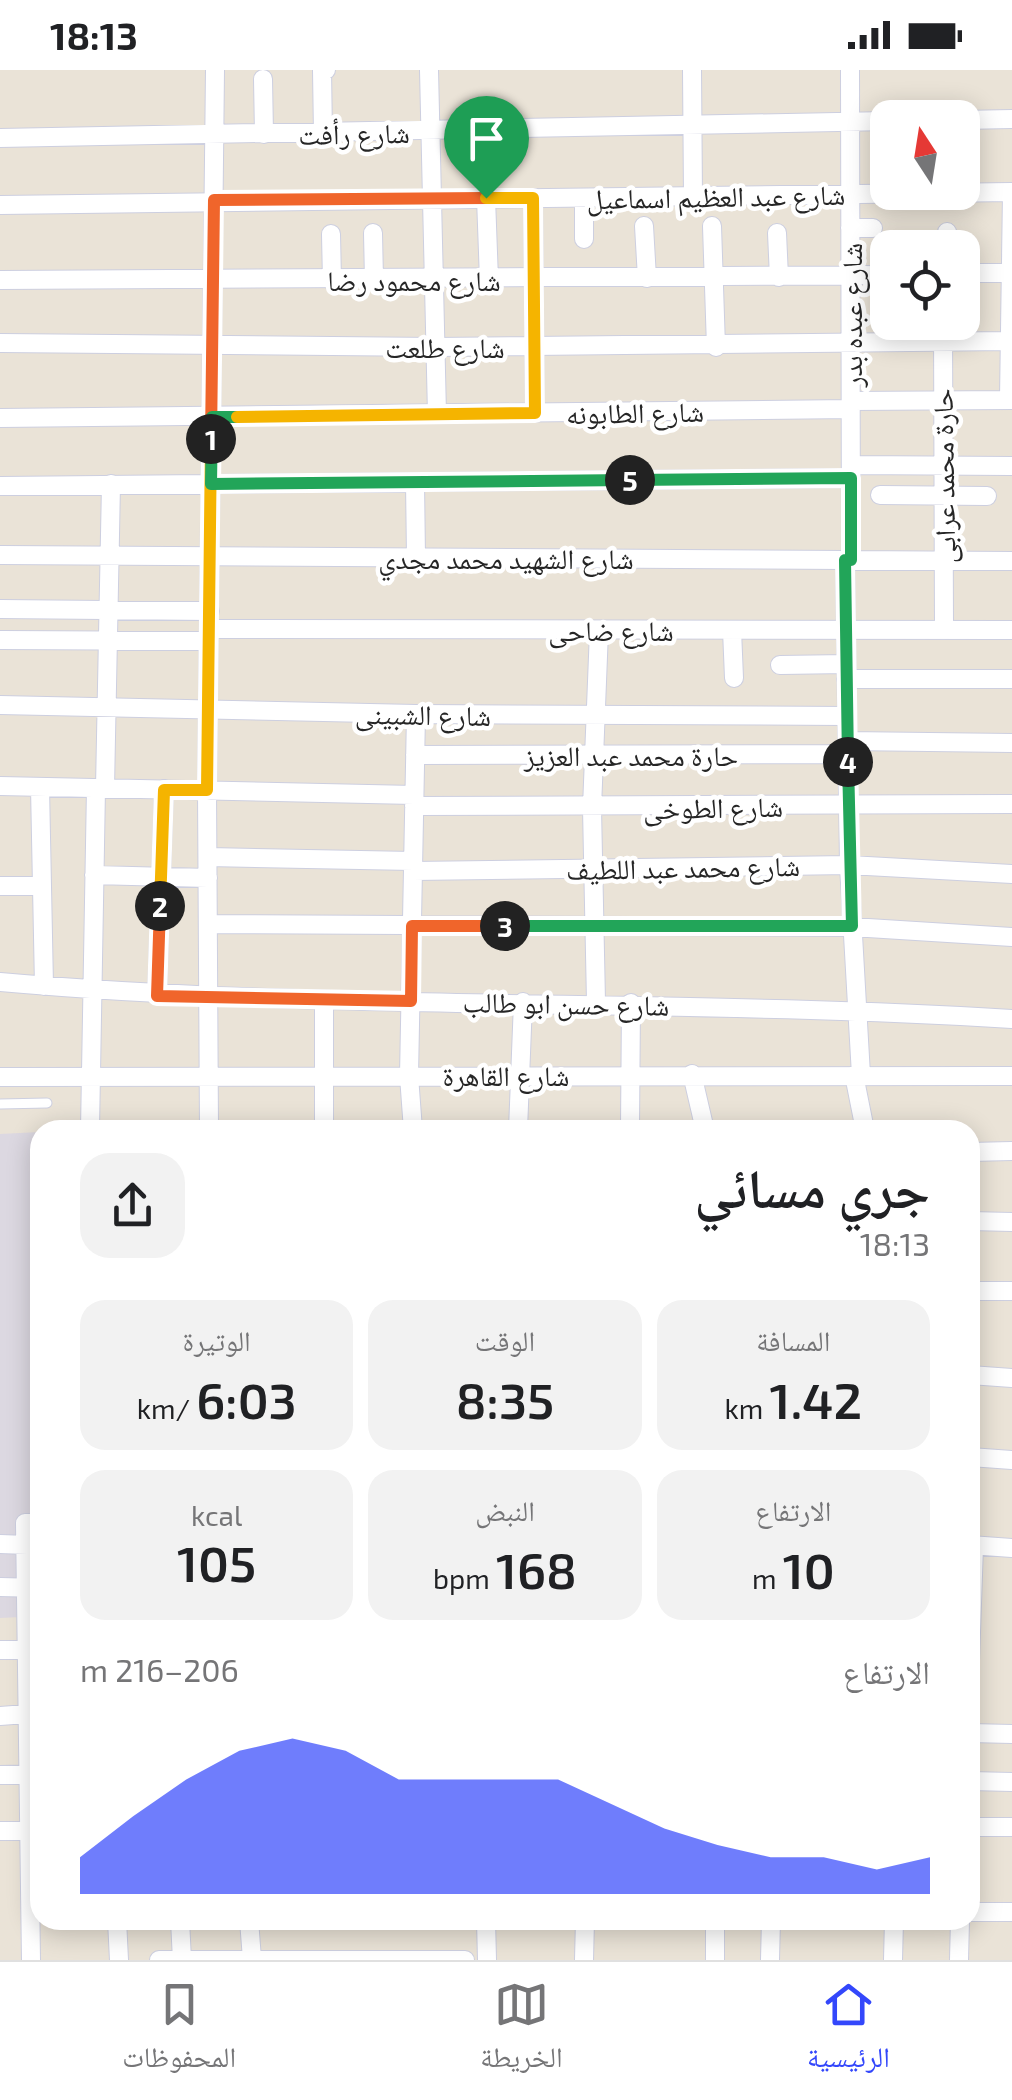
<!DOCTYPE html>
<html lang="ar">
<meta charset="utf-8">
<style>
body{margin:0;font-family:"Exo 2","Noto Naskh Arabic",sans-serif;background:#f2f2f2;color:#202124;direction:rtl;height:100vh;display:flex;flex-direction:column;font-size:38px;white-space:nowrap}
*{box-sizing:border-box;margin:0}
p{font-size:32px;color:#757577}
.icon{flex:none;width:55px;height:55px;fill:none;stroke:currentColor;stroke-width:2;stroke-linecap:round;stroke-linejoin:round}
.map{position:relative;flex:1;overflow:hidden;direction:ltr}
.drawer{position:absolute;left:30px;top:1050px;width:950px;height:810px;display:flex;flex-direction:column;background:#fff;border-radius:30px;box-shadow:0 5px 25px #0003;direction:rtl}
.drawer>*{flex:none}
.needle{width:65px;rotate:348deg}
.fabs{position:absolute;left:870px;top:30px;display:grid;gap:20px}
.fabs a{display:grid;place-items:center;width:110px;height:110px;border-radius:20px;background:#fff;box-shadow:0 5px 25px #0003;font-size:50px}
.pin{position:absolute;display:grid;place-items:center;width:85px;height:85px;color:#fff;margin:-102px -42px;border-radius:50% 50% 50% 0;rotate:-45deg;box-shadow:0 0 10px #0007}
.pin .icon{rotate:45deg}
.km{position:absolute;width:50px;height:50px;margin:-25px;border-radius:50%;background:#222;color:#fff;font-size:28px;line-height:50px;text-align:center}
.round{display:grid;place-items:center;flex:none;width:105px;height:105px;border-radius:30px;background:#f2f2f2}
.summary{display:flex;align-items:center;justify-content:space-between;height:170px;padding:0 50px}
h1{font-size:55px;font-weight:600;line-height:75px}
.figures{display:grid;grid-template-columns:repeat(3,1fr);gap:15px;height:170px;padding:10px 50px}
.figures div{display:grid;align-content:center;border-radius:25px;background:#f2f2f2;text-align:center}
.figures b{font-size:50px;font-weight:600}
.figures small{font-size:28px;font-weight:400}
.figures p{font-size:28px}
.chart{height:280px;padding:20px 50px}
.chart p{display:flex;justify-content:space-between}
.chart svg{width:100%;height:180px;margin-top:10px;fill:#3347fb;opacity:.7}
.status{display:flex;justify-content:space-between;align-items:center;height:70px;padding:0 50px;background:#fff;direction:ltr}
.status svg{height:28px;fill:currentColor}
.tabs{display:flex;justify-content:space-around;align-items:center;height:140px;border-top:2px solid #e0e0e0;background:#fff;font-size:28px;color:#757577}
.tabs a{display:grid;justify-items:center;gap:5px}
.tabs .current{color:#3347fb}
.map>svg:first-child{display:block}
.industrial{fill:#dcd8e1}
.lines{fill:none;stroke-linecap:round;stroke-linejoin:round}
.service-casing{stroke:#cdcfe0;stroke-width:11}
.minor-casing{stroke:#cdcfe0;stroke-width:20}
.service{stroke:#fff;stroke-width:9}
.minor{stroke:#fff;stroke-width:18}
.split-1-casing{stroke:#fff;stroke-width:20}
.split-2-casing{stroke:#fff;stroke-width:20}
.split-3-casing{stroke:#fff;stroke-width:20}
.split-4-casing{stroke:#fff;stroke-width:20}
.split-5-casing{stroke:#fff;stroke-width:20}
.split-6-casing{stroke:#fff;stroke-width:20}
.split-7-casing{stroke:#fff;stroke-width:20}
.split-1{stroke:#f0652b;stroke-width:12}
.split-2{stroke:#f5b400;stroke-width:12}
.split-3{stroke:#f0652b;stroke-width:12}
.split-4{stroke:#22a559;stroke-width:12}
.split-5{stroke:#22a559;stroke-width:12}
.split-6{stroke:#22a559;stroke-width:12}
.split-7{stroke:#f5b400;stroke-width:12}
.labels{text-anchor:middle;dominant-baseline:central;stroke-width:9;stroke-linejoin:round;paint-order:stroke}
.street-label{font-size:28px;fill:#262626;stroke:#fff}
</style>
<div class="status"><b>18:13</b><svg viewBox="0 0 49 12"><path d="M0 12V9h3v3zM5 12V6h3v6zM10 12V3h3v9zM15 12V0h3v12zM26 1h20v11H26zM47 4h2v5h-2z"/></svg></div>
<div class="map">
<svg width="1012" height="1890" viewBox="0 0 1012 1890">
<rect width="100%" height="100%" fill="#eae3d7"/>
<path class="industrial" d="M40,1062V1546L0,1548V1064Z"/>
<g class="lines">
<g class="service-casing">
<path id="service" d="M0,1034L47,1033"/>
</g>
<g class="minor-casing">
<path id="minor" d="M429,0L437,344
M692,0L693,127
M850,0L851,490
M263,9L264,64
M962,50L1012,49
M323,64L322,0H326
M0,68L888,51
M486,128L489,210
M533,128L535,343
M584,128V169
M0,135L1012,122
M644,156L647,208
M712,156L716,277
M850,158H873
M373,163L374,210
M777,163L779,207
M331,164L332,211
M946,178L947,162
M962,203H1012
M0,210L888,205
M943,252L944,559
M0,273L435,277L1009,271
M1009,330L1012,123
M851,331L1012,330
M0,348L851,339
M851,395L1012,396
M415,412L416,487
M0,416L851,408
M880,425L987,426
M0,485L1012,491
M845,490L849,795L861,1005
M0,539L210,541
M209,559L1012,560
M732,560L734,608
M0,570L209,571
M780,595L846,594
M846,609H1012
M0,635L416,644L847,646
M847,671L1012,673
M415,685L847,684
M0,716L414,725
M40,717L44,916
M105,718L111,414
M414,736L1012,734
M208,787L413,791
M413,801L849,795L1012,804
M94,805L208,808
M0,816H42
M208,854L852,857L1012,867
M0,912C336,942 675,928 1012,949
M157,925L164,719
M324,931V1060
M596,932L592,738L599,561
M692,1004L705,1060
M854,1005L865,1060
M0,1007L1012,1006
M90,1060L96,718
M209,1060L207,720L215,0
M413,1060L409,1006L416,644
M518,1060L523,932
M630,1060L631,933
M970,1082L1012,1081
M970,1151L1012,1152
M970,1221H1012
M970,1305L1012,1308
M970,1387L1012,1390
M0,1474L27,1475
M970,1475L1012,1478
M0,1517L40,1518
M0,1580L39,1578
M970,1591L974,1476
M0,1646L39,1643
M970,1663L1012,1664
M0,1705L39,1704
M970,1711L1012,1712
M970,1757H1012
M0,1761H30
M970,1842H1012
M117,1850L119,1890
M180,1850L182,1890
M249,1850L252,1889
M486,1850L487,1890
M31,1890L25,1453H40
M159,1890H465
M584,1890L585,1850
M715,1890V1850
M770,1890L771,1850
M893,1890L894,1850
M959,1890L960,1850"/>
</g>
<use href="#service" class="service"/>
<use href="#minor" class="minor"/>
</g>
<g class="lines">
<g class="split-1-casing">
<path id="split-1" d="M211,369L214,130L486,128"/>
</g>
<g class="split-2-casing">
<path id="split-2" d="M160,836L164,720H207L211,369"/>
</g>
<g class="split-3-casing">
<path id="split-3" d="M160,836L157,926L411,931L412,856H505"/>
</g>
<g class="split-4-casing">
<path id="split-4" d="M505,856H852L848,692"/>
</g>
<g class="split-5-casing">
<path id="split-5" d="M630,410L851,408V490H845L848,692"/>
</g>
<g class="split-6-casing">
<path id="split-6" d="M237,347H212L211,414L630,410"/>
</g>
<g class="split-7-casing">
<path id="split-7" d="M237,347L535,343L533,128H486"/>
</g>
<use href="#split-1" class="split-1"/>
<use href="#split-2" class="split-2"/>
<use href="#split-3" class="split-3"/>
<use href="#split-4" class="split-4"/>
<use href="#split-5" class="split-5"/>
<use href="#split-6" class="split-6"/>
<use href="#split-7" class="split-7"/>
</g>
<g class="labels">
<g class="street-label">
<text transform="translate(354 63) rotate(-1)">شارع رأفت</text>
<text transform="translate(716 126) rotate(-1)">شارع عبد العظيم اسماعيل</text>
<text x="414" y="210">شارع محمود رضا</text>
<text transform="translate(851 245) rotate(-90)">شارع عبده بدر</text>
<text x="445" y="277">شارع طلعت</text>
<text transform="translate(635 342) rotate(-1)">شارع الطابونه</text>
<text transform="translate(943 406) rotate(-91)">حارة محمد عرابى</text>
<text x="506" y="488">شارع الشهيد محمد مجدي</text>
<text x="611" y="560">شارع ضاحى</text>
<text transform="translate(423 644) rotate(1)">شارع الشبينى</text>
<text x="631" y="685">حارة محمد عبد العزيز</text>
<text transform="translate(713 737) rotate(-1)">شارع الطوخى</text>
<text transform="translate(683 797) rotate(-1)">شارع محمد عبد اللطيف</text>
<text transform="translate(566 933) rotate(1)">شارع حسن ابو طالب</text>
<text x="506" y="1005">شارع القاهرة</text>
</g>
</g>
</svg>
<div class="fabs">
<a><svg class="needle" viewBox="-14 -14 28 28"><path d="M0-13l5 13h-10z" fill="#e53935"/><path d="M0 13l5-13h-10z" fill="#757577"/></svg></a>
<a><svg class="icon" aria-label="locate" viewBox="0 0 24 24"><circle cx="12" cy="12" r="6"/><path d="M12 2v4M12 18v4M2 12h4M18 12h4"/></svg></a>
</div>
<div class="pin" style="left:486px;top:128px;background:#1e9e55"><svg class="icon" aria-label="arrive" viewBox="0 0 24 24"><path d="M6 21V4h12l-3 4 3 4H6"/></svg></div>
<b class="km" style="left:211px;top:369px">1</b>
<b class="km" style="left:160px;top:836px">2</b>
<b class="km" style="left:505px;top:856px">3</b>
<b class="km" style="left:848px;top:692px">4</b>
<b class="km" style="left:630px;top:410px">5</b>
<section class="drawer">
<div class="summary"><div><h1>جري مسائي</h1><p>18:13</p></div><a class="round"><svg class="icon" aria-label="share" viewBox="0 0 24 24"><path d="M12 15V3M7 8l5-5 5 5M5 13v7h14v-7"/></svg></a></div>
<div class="figures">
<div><p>المسافة</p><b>1.42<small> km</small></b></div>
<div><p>الوقت</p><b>8:35</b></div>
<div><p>الوتيرة</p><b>6:03<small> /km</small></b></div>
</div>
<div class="figures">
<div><p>الارتفاع</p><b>10<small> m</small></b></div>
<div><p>النبض</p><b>168<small> bpm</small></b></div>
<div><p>kcal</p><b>105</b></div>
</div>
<div class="chart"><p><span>الارتفاع</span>206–216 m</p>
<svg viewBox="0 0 160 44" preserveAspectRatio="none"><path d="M0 44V35L10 25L20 16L30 9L40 6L50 9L60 16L70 16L80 16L90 16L100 22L110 28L120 32L130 35L140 35L150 38L160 35V44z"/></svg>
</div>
</section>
</div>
<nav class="tabs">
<a class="current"><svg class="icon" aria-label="home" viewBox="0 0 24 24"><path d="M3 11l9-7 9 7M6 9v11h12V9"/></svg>الرئيسية</a>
<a><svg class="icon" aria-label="map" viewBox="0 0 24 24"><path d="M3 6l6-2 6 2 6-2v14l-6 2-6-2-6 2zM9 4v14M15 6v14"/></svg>الخريطة</a>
<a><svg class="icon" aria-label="saved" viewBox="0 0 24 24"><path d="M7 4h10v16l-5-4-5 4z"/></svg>المحفوظات</a>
</nav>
